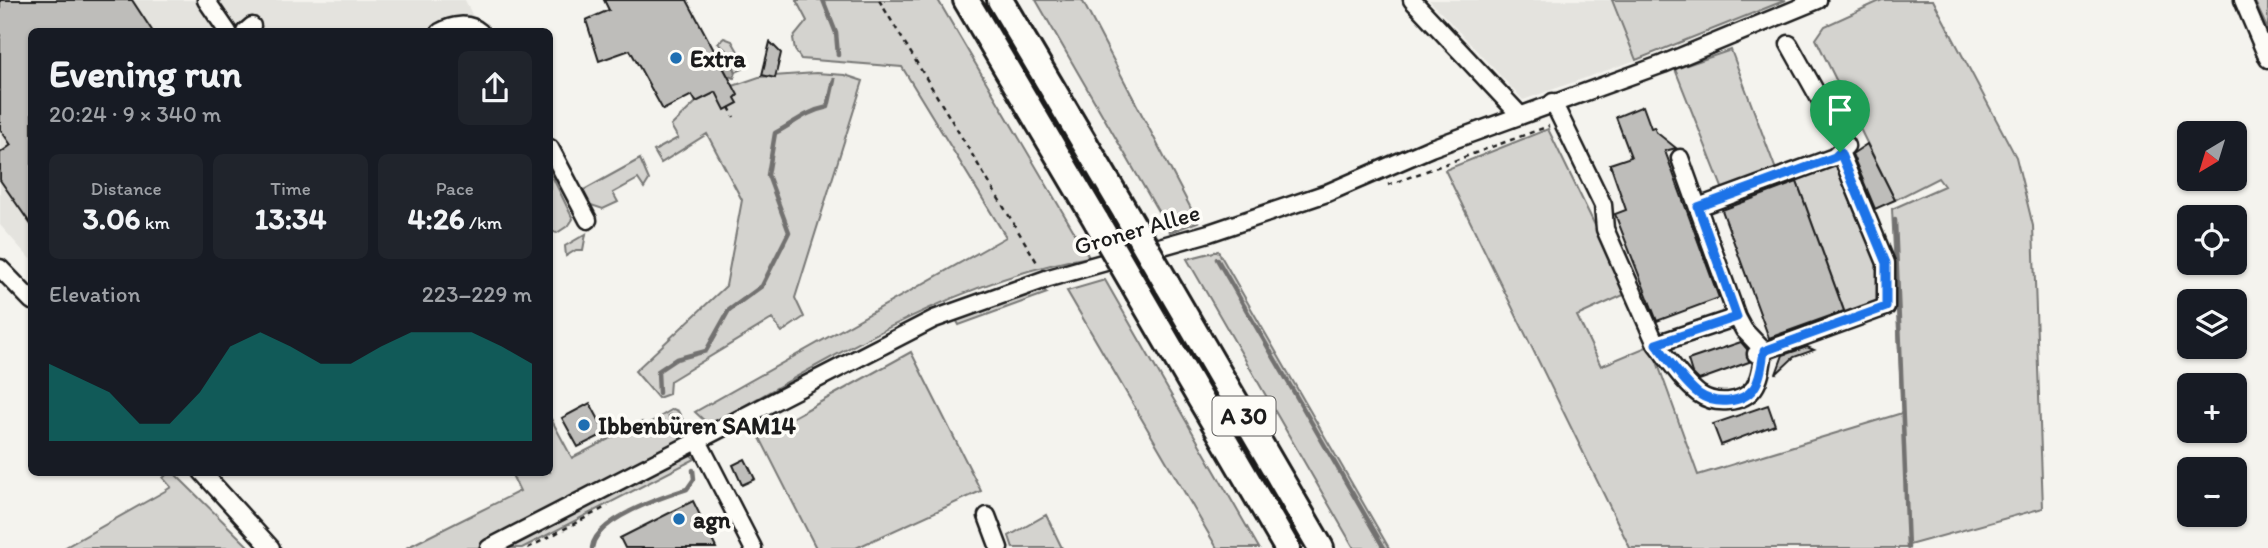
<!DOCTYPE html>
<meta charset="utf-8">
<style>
body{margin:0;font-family:Itim,sans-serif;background:#20242c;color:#f1f3f6;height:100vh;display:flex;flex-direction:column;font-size:26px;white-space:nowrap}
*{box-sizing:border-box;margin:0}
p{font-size:23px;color:#9ea1a6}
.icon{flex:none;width:38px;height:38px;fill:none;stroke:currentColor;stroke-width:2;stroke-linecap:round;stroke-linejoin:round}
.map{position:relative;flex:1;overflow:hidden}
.drawer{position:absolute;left:28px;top:28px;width:525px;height:448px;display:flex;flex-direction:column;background:#171b24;border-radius:10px;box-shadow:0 2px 5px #0004}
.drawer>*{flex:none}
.needle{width:46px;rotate:218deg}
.fabs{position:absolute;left:2177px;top:121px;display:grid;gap:14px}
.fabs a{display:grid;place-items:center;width:70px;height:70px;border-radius:10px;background:#171b24;box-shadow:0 2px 5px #0004;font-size:35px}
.pin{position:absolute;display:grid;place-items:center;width:60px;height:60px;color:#fff;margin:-72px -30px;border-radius:50% 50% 50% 0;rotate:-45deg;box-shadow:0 0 7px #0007}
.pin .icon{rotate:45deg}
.round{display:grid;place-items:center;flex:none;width:74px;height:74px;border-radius:10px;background:#20242c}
.overview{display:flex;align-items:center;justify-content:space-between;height:119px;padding:0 21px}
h1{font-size:38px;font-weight:700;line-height:52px}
.figures{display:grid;grid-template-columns:repeat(3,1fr);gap:10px;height:119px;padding:7px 21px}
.figures div{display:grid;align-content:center;border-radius:10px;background:#20242c;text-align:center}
.figures b{font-size:30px;font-weight:700}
.figures small{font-size:19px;font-weight:400}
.figures p{font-size:19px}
.chart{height:196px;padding:14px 21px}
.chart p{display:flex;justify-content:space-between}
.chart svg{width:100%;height:126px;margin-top:7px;fill:#0f766e;opacity:.7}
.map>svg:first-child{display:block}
.built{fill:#e4e3de}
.green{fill:#d4d3cf;stroke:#787876;stroke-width:2}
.water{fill:#abaaa6;stroke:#72716f;stroke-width:2}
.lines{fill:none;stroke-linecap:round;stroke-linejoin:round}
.stream{stroke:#72716f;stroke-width:4.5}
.building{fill:#bebdba;stroke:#1c1c1c;stroke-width:2}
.minor-casing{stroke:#1c1c1c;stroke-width:21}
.highway-casing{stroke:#1c1c1c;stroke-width:30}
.path{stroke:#1c1c1c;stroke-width:2.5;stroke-dasharray:5 5;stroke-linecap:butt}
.minor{stroke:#fdfcf7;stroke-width:16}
.highway{stroke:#fdfcf7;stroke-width:24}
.highway-bridge-casing{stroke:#1c1c1c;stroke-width:30;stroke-linecap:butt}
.highway-bridge{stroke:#fdfcf7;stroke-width:24}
.route-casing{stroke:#fff;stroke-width:14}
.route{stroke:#1a73e8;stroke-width:9}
.poi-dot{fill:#1f6fb2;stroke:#fdfcf7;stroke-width:2.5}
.labels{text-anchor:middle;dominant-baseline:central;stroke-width:7;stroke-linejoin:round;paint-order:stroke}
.shield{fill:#fdfcf7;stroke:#605f5e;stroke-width:2}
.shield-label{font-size:23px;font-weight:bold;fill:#1c1c1c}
.poi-label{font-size:24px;font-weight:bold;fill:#1c1c1c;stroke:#fdfcf7;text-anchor:start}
.street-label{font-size:24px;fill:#1c1c1c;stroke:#fdfcf7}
</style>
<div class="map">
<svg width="2268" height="548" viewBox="0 0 2268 548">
<rect width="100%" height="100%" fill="#f4f3ee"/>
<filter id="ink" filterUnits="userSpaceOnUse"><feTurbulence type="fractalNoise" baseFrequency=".0143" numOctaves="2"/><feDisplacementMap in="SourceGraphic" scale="14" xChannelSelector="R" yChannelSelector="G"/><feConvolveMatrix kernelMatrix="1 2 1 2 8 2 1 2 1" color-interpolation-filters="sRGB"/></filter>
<g filter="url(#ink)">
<path class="built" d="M0,0H465L480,31L32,32L31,260L0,225Z
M1429,0H1612L1636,60L1523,100Z"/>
<path class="green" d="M796,0H938L1089,257C952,280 829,361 709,425L695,412L1006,237L902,67L801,59L795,50L793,38L807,21Z
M1036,0H1082L1198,222L1170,232Z
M1612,0H1786L1636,60Z
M1882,0H1933L2016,157L2033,226L2043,508L1909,545V548H1630L1445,170L1548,129L1628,293L1577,316L1601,366L1651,345L1698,475L1902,413L1892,209L1944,186L1938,178L1895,200L1816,39L1825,26Z
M2254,0H2268V30Z
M724,38L732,41L747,67L736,72L726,50L718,43Z
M1731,50L1776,170L1723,190L1675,69Z
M816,73L845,75L863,81L795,298L804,317L782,332L772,319L670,381L669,394L658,398L635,371L726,286L742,200L707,134L661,163L654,151L678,138L671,126L696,102L714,93L710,85L728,76L733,86L759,77Z
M640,159L649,180L644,188L638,179L613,193L618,202L603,209L588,204L582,191Z
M1836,161L1882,277V298L1870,306L1846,316L1795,176Z
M550,172L573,219L569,225L557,233L550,231Z
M586,234L583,250H576L566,256L565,246Z
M1218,251L1389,548H1354L1187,259Z
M1105,280L1259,548H1217L1067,291Z
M1041,287L1047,293L959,325L954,316Z
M911,352L981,491L856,548H816L759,436Z
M673,409L678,411L685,424V435L680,441L478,548H406L520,491L511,473L550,472V417L572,458L642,422L646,425Z
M691,455L695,459L522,548H502L682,456Z
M168,473H174L250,548H64L165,491L171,487L163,478Z
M1046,515L1062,548H1013L1009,536Z"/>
<path class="water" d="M716,54L729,57L736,72L734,78L728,76Z"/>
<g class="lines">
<path class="stream" d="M823,0L836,33L838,55
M1895,220L1908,548
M1217,259L1384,548
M659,393L658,371L676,359L706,351L729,310L762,286L789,232L768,175L775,133C795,123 804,112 828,107L834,80
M670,416L673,422
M592,548C595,519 662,497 687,489L694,479L693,470"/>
</g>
<path class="building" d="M0,0H132L153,32H32V226L0,180V153L11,145L0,129Z
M604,0H687L738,95L735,98L738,103L725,110L716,92L696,102L692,95L663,110L630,50L599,61L586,20L609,10Z
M770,42L781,53L775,78L762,75Z
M1643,106L1651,128L1654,127L1656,132L1676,148L1665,151L1719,298L1657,321L1615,214L1626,210L1610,164L1631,157L1616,117Z
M1867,144L1895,200L1875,209L1852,154Z
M1797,182L1844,311L1769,338L1722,210Z
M1741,342L1747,349L1749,362L1699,380L1692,373L1688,360Z
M1807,347L1814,350L1794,357L1776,374L1783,355Z
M590,403L606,433L578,447L562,418Z
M1768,405L1775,425L1721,445L1713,424Z
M745,459L755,479L742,485L733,465Z
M693,501L716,548H625L620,538Z"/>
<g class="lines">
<g class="minor-casing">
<path id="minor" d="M206,0L228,32
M1412,0L1519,114
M2243,0L2268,59
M245,32L252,26
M440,32C452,25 469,22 480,32
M1553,102L1603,205L1605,229L1656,344L1737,317
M550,148L588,220
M1698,207L1834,157L1846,146L1789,44
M0,268L32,301
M1656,344C1669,360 1683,382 1699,394C1715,405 1742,404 1754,388C1761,378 1762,363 1764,351L1744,330L1737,317L1680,158
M1756,354L1886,307V263L1840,152
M698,441L753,548
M202,472L271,548
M987,516L999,548
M489,548L934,319L1049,278L1209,233L1327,193L1431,148L1663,64L1818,0"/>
</g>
<g class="highway-casing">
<path id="highway" d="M966,0L1097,222
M1000,0L1126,213
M1167,284L1321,548
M1139,294L1287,548"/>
</g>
<path class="path" d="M879,0L1038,264
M729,107L734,117
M1388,185L1549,126
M528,548L608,506"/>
<use href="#minor" class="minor"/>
<use href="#highway" class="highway"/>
<g class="highway-bridge-casing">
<path id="highway-bridge" d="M1126,213L1167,284
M1097,222L1139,294"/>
</g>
<use href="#highway-bridge" class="highway-bridge"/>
</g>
</g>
<g class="lines" filter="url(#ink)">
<g class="route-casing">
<path id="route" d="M1840,152L1886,263V307L1764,351C1762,363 1761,378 1754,388C1742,404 1715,405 1699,394C1683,382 1669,360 1656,344L1737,317L1698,207L1835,157Z"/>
</g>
<use href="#route" class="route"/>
</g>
<g class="poi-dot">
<circle cx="676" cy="58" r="7"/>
<circle cx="584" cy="425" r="7"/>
<circle cx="679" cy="519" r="7"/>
</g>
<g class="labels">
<rect class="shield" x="1212.5" y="396.5" width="63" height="39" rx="5"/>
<g class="shield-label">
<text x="1244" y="416">A 30</text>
</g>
<g class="poi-label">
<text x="690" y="58">Extra</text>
<text x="598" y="425">Ibbenbüren SAM14</text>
<text x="693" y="519">agn</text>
</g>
<g class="street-label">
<text transform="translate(1137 229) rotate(-16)">Groner Allee</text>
</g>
</g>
</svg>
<div class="fabs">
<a><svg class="needle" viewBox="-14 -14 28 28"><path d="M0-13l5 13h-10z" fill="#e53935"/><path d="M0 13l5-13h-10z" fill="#9ea1a6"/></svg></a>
<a><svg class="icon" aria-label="locate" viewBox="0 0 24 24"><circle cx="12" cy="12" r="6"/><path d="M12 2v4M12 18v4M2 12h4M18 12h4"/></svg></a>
<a><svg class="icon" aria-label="layers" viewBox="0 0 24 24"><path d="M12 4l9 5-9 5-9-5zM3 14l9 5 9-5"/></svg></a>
<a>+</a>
<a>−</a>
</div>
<div class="pin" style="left:1840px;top:152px;background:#1e9e55"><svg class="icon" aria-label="arrive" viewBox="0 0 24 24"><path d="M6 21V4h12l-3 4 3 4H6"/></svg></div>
<section class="drawer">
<div class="overview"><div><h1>Evening run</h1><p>20:24 · 9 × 340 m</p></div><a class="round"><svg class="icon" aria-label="share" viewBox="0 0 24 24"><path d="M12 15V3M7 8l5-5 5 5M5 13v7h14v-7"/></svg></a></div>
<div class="figures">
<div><p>Distance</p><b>3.06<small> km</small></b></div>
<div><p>Time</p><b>13:34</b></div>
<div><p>Pace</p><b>4:26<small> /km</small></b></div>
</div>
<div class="chart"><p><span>Elevation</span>223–229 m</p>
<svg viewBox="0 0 160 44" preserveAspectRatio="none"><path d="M0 44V17L10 22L20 27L30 38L40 38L50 27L60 11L70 6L80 11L90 17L100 17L110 11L120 6L130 6L140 6L150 11L160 17V44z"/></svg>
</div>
</section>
</div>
